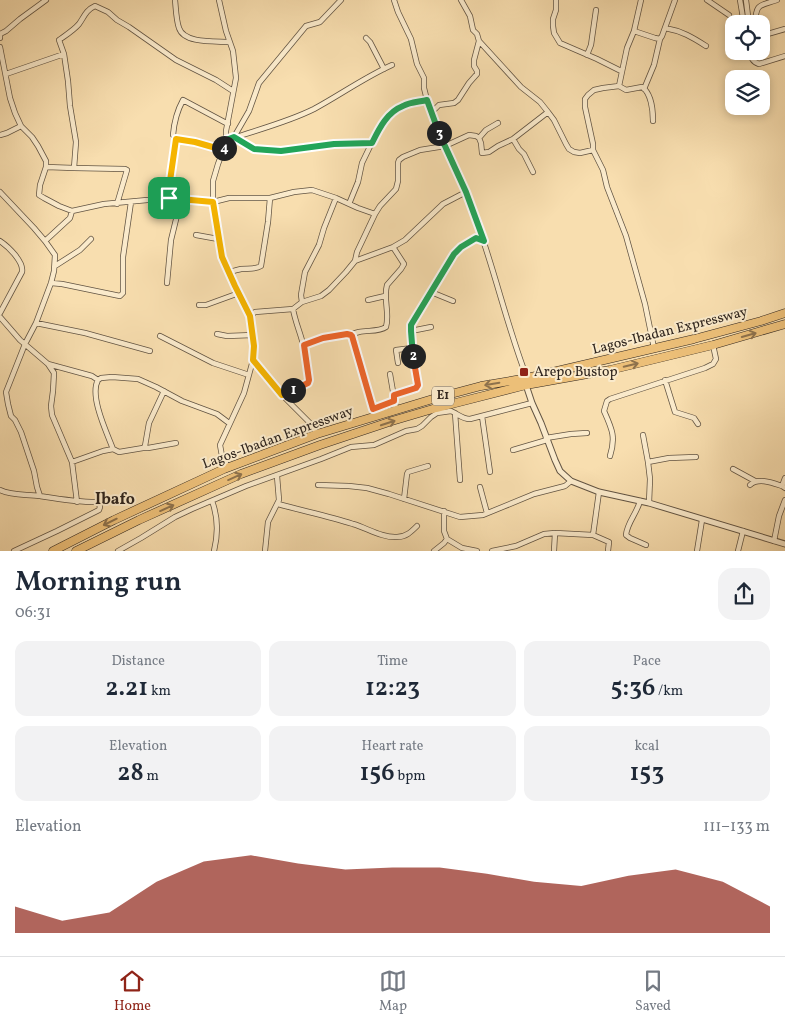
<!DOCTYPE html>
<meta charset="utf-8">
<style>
body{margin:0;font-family:Vollkorn,serif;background:#f2f2f3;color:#1f2937;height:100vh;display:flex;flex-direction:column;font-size:19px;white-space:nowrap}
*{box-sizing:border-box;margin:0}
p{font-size:16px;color:#747a83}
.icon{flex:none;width:28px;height:28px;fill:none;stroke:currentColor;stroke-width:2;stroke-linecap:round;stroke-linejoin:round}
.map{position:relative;height:551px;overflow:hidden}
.details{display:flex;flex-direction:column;background:#fff;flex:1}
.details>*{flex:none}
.tools{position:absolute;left:725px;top:15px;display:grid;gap:10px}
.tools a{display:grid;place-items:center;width:45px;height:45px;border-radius:10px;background:#fff;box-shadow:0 2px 8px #0003;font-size:25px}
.pin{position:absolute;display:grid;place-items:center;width:42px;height:42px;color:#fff;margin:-21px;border-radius:10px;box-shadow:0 2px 8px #0006}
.km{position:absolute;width:25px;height:25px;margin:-12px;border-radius:50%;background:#222;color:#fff;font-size:14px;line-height:25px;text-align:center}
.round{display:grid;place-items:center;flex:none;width:52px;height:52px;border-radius:15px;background:#f2f2f3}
.overview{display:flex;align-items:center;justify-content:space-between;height:85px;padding:0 15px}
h1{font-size:28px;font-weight:600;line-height:38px}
.metrics{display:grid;grid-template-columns:repeat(3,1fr);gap:8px;height:85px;padding:5px 15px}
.metrics div{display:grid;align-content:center;border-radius:12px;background:#f2f2f3;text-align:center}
.metrics b{font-size:25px;font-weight:600}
.metrics small{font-size:14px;font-weight:400}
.metrics p{font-size:14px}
.chart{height:140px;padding:10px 15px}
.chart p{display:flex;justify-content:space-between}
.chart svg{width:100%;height:90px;margin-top:5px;fill:#8f2418;opacity:.7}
.tabs{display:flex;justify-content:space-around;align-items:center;height:70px;border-top:1px solid #e0e1e3;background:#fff;font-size:14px;color:#747a83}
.tabs a{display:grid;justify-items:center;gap:2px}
.tabs .current{color:#8f2418}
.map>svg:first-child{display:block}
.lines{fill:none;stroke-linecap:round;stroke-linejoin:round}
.minor-casing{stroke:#625443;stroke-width:6}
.tertiary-casing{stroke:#625443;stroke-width:7}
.motorway-casing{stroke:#30261f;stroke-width:9}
.minor{stroke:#faeacb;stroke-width:4.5}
.tertiary{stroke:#faeacb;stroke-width:5}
.motorway{stroke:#ecbf78;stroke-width:8}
.oneway{stroke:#8e724c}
.split-1-casing{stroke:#fff;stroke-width:10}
.split-2-casing{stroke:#fff;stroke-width:10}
.split-3-casing{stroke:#fff;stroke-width:10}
.split-4-casing{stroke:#fff;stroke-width:10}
.split-5-casing{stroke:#fff;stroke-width:10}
.split-1{stroke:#f5b400;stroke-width:6}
.split-2{stroke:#f0652b;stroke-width:6}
.split-3{stroke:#22a559;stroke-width:6}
.split-4{stroke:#22a559;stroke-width:6}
.split-5{stroke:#f5b400;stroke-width:6}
.poi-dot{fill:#8f2418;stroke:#faeacb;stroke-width:2}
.labels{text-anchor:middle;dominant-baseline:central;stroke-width:4;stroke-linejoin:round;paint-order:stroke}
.shield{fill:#faeacb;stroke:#6d6153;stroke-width:1}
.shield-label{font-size:12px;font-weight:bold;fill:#30261f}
.street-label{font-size:14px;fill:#30261f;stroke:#faeacb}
.poi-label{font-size:14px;fill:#30261f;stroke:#faeacb;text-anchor:start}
.quarter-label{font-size:16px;font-weight:bold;fill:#30261f;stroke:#faeacb}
</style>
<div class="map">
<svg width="785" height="551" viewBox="0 0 785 551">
<rect width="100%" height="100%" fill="#f8deaf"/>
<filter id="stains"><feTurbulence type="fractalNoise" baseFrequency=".004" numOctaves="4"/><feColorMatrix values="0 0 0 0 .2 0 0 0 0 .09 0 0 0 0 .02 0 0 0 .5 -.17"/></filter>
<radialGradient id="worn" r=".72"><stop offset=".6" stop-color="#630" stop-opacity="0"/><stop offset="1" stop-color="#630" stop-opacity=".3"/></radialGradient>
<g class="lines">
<g class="minor-casing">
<path id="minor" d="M175,0C176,9 176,19 179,28C184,44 216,41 229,42
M219,0L226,31L233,51L236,78L226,131V143L218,164L213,181V202L222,257L235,286L250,316L253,346V360L244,393L220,445L222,456L228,467
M341,0L320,22L306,26L259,83L249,111L234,137L254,149L267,150L281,151L334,144L372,143
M394,0L398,12L411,39L417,64L424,78V88L427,100L442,141L445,146C460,178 474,209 484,243C499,288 510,334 527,378
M461,0L470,16L473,30L477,34L479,41L521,87L540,102L548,112L554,120L566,144L569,149L574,152L580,153L593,150
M556,0V10L553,19V26L554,33L560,43L597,59L621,71
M707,0L729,15
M740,0L744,24
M746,0L749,24
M755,24C756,3 759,6 777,0
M665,28C682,31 692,37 706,46
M634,31L655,38L660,39L662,36L675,0
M761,36L785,29
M0,38V34L6,31L20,19L46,0
M366,38L370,42L384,69
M0,47L10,98L15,113L21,126L32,137L38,146L46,161V167L40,185L39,195L44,198L59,206L72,211L104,204L169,198
M749,51C751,57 752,62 759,64L785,56
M587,55L591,45L596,10
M6,74L64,54
M619,86L627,48L634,31L641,0
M644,89L654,65L660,39
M432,112L439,105L454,103L458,100L469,83L477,74V71L474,66V60L479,41
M653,121C653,110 651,93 642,87L626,90L619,86L603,88L594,90L588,95L585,99V107L593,144V150L603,170L607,187L626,236L645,304L654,348
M0,135L7,133L21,126
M233,138C260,129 288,122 314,109C340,95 365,77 392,65
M479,138L486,130L498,123
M176,139L173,135C174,123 177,111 183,100L228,124
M513,139L519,149L524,154L533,172
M46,167L74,168L125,169L127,170L117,204
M74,168L76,142L70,106L68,81L64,54L59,40C66,35 74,30 79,24C84,17 86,10 95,6L108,12L117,20L129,27L176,60L216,80L233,91
M0,192L34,228L45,241L55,255L54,271L51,283L36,323
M181,199L213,202L229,198H270L294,192L312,190L336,198L358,208L375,214
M349,204L358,182L362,163L378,130L385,120L400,107L405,105L427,100
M196,235L218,239
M0,241C9,247 24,262 22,272L0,313
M45,241L70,218L72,211
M355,261L393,247L405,240L443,204L466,192
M55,266L80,250L91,239
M228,273C232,271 237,270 241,269C248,268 254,270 261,266L268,222L270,198
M51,283L62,284L120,296L123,293V257L131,202
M167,283L171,240L181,199L169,198L168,195L176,139L195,141L223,150
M431,292L453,301
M368,300L385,296
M302,302L301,295L305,272L319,245L324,228L336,198
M199,305H206L239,293
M250,316L255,312L293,309L302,302L321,296L329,290L346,272L355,261L357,252L375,214L380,206L396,189L398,181V163L399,160L403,157L420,150L445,146L469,135L476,136L479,138L481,143L482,153L489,152L498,146L513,139L548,112
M0,317L20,340L48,364L54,373L53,391L51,406L52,415L72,462L77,502
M411,331L431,327
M217,334L227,336L253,335
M351,335L354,342L375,416
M160,336L213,363L249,375
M304,345L323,338L347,334C352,335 354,333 359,332C368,330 379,332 386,327C390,313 383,299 387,285L401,269L404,264L393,247
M253,360L282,395L310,423L317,434
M398,363L396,350L412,348
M48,364L92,376L98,380L101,378L112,377L138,379L156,387L182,401L217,414L229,423
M390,374L396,409
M98,380C89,396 107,433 113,449
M665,380L675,412L694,418L698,424
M282,395C291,391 304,388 309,380C308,368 306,356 303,344C300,332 295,321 293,309
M394,395L414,390L418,385C415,366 406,336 414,319L454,254L461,247L476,239L484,241
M373,409L395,401
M455,413L460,480
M482,416L490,472
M643,435L648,462L669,458L696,457
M546,438L571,434L587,433
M143,448H148L176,443
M513,450L547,440
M610,456C616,437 612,429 604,411L607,401L610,399L705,368L713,364L716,359L713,345
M72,462L103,451L113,449L119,452L143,448L145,446L149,423L164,391
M648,462L650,479L649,503
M733,469L755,481
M318,485L349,486L367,488L389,494L460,517L483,515L534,494L565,486L571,481
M750,485C758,477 773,483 782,486L785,488
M782,486L785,478
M480,487L487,513
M0,490C12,496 27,494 40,496C59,499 77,502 96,502L99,504L100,507L99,510L57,531L14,551
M40,496L37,487L34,471L21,432L15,420L11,416L8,404L6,392L25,344L36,323L85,333L150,351
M404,499L407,474L408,472L428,466
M212,501C218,517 218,535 214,551
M640,501C637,513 627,523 626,535L630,538L646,545
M278,504C303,511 328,516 353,524C367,528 382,538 397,537C406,537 411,532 417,526
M593,535L599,492
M447,539L462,548L477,551
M774,541L779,516L785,500
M118,551L141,538L175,517L192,509L246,486L321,459L351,447L374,445L406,431L417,429L422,426L431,417L437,413L451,411C458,414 462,419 470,419L532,403
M265,551L268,522L279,500L277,476
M434,551L444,543L447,539L444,531V511
M492,551L516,546L544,534L555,533L593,535L609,542L608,551
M554,551L555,533
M697,551L702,520
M738,551L743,531"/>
</g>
<g class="tertiary-casing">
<path id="tertiary" d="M526,385L532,403L541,423L555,460L560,471L571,481L599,492L649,503L785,544"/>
</g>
<g class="motorway-casing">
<path id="motorway" d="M53,551L114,520L224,469L317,434L436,398L481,386L527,378L694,339L761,321L785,313
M76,551L139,520L241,474L320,445L392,421L436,408L526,385L610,370L713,345L785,324"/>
</g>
<use href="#minor" class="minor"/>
<use href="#tertiary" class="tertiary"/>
<use href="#motorway" class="motorway"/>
</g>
<defs><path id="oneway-shaft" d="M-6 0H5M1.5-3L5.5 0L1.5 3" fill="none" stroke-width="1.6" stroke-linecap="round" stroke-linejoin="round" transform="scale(1.25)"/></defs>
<g class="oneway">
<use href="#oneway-shaft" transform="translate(749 335) rotate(-16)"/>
<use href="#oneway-shaft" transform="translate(631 365) rotate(-13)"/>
<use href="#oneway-shaft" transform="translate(492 384) rotate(170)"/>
<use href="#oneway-shaft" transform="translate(388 423) rotate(-18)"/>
<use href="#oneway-shaft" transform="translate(235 477) rotate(-24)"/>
<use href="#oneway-shaft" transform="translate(167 508) rotate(-24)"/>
<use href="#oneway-shaft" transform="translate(110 522) rotate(154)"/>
</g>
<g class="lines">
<g class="split-1-casing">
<path id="split-1" d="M169,198L213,202L222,257L235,286L250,316L254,346L253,360L282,395L293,390"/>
</g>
<g class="split-2-casing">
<path id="split-2" d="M293,390L308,383L309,380L304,345L323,338L347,334L351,335L352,336L373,409L394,401V395L416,388L418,385L413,356"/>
</g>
<g class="split-3-casing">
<path id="split-3" d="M413,356L411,331V325L454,254L461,247L476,238L484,241L466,192L445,146L442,141L439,133"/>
</g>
<g class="split-4-casing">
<path id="split-4" d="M224,148L226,140L234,137L254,149L267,150L281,151L334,144L372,143C379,129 387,112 403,106C410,102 419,102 427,100L439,133"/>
</g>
<g class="split-5-casing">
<path id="split-5" d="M169,198L168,195L176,139L195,142L223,150L224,148"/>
</g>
<use href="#split-1" class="split-1"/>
<use href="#split-2" class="split-2"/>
<use href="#split-3" class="split-3"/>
<use href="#split-4" class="split-4"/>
<use href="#split-5" class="split-5"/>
</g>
<rect class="poi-dot" x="519" y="367" width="10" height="10" rx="2.5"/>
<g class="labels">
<rect class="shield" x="432" y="386.5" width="22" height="19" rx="4"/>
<g class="shield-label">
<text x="443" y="396">E1</text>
</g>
<g class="street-label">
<text transform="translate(670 331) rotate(-14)">Lagos-Ibadan Expressway</text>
<text transform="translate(278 438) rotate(-20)">Lagos-Ibadan Expressway</text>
</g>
<g class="poi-label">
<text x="534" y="372">Arepo Bustop</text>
</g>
<g class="quarter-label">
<text x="115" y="500">Ibafo</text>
</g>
</g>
<rect width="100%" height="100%" filter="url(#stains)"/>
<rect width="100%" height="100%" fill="url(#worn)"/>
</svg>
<div class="tools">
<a><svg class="icon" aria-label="locate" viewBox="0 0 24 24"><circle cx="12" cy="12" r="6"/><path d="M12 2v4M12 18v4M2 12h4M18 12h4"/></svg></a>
<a><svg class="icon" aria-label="layers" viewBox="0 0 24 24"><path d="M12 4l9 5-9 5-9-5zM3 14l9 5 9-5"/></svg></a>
</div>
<div class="pin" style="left:169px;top:198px;background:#1e9e55"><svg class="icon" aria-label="arrive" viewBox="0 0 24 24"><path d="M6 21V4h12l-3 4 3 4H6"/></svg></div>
<b class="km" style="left:293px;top:390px">1</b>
<b class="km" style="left:413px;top:356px">2</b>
<b class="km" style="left:439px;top:133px">3</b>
<b class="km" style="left:224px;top:148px">4</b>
</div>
<section class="details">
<div class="overview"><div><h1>Morning run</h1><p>06:31</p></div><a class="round"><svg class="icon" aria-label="share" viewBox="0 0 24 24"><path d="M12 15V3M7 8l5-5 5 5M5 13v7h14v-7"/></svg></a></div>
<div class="metrics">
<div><p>Distance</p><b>2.21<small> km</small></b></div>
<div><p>Time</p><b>12:23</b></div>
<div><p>Pace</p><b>5:36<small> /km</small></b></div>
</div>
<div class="metrics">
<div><p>Elevation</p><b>28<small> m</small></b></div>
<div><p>Heart rate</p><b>156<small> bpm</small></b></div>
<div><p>kcal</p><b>153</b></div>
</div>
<div class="chart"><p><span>Elevation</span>111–133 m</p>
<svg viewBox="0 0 160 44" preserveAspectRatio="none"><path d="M0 44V31L10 38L20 34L30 19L40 9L50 6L60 10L70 13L80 12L90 12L100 15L110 19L120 21L130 16L140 13L150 19L160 31V44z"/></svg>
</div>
</section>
<nav class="tabs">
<a class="current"><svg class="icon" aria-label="home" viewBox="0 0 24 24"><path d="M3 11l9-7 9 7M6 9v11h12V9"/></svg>Home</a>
<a><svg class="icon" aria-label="map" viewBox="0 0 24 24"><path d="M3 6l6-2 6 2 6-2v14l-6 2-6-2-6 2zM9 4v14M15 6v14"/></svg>Map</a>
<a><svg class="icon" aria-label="saved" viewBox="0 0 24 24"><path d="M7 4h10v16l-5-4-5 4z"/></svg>Saved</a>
</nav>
